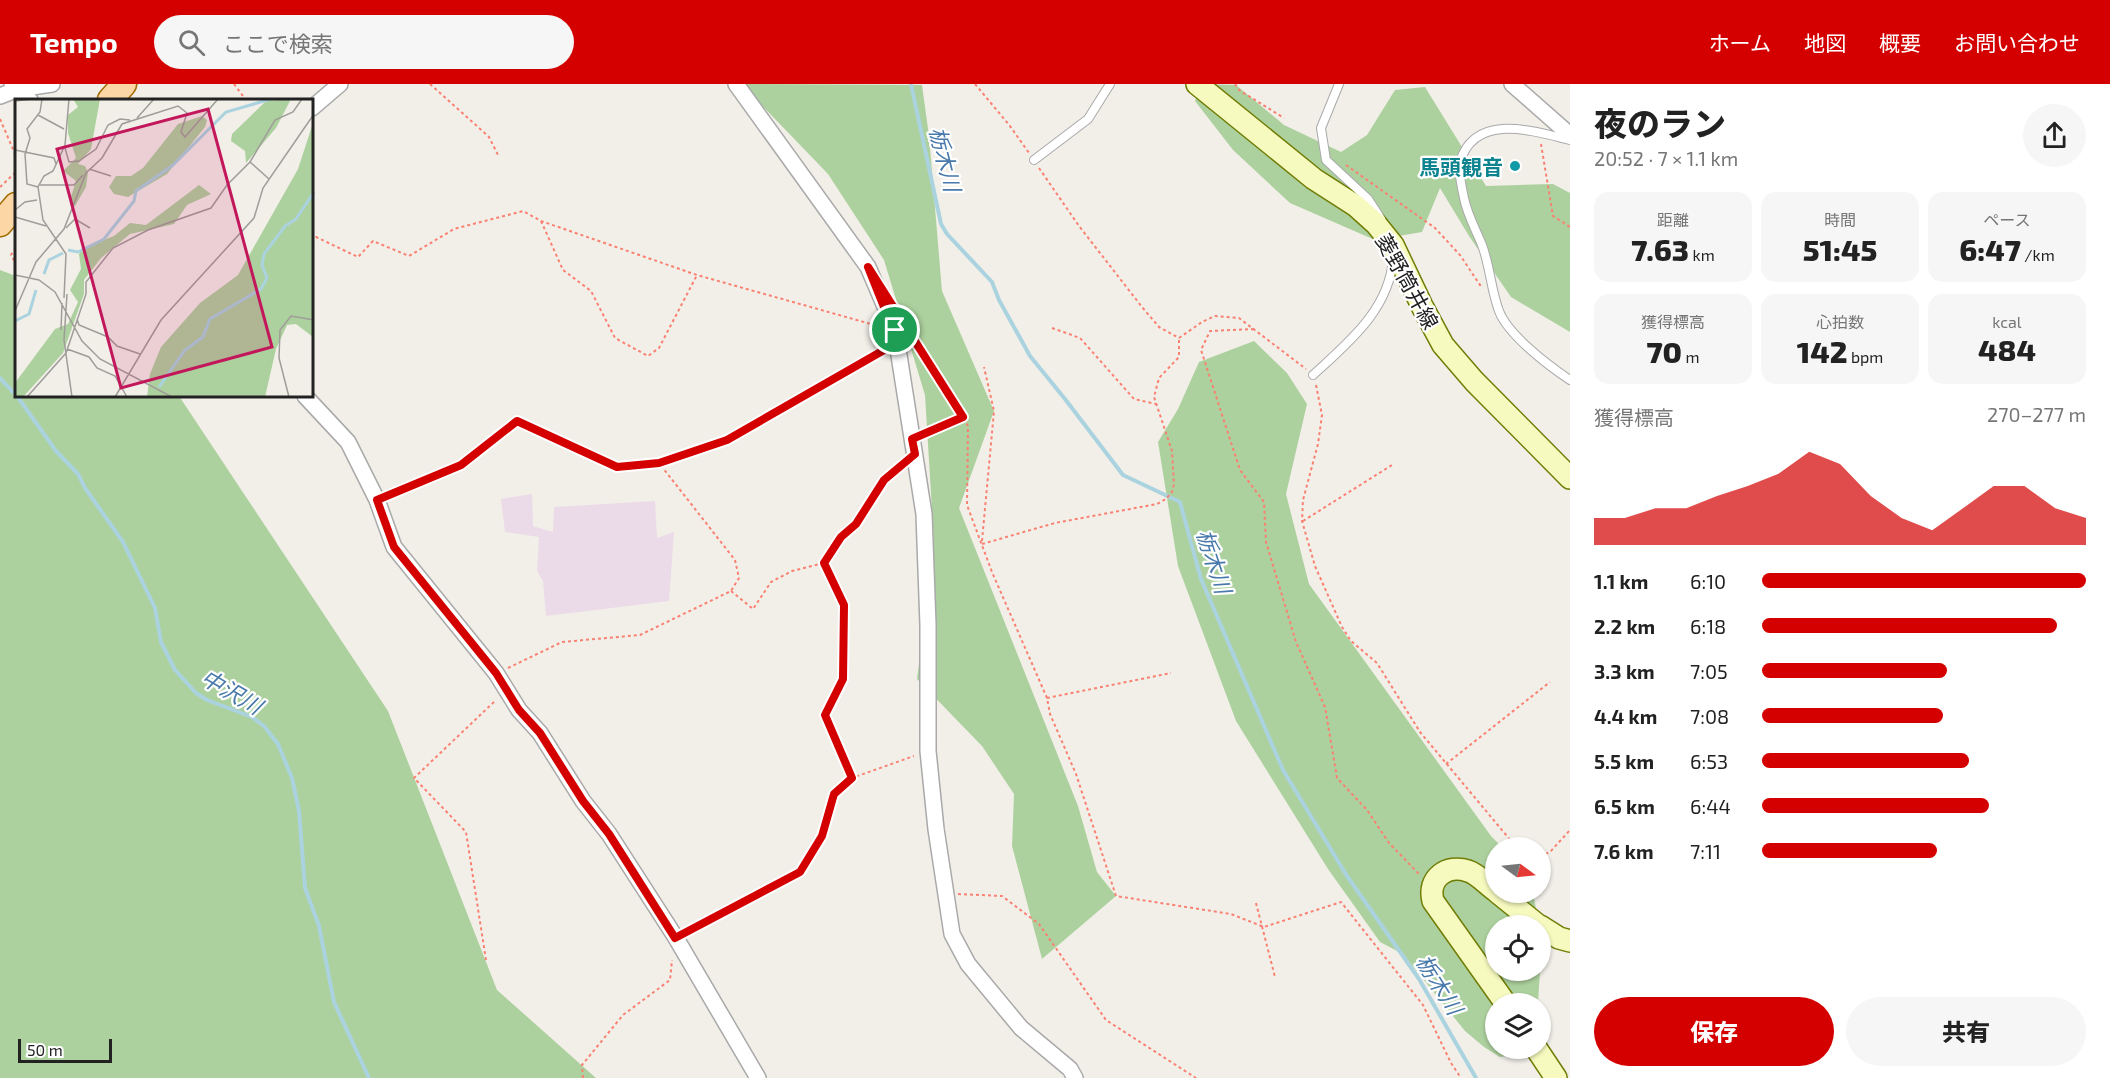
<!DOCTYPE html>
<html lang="ja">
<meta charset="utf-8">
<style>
body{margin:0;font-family:"Exo 2","Noto Sans JP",sans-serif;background:#f6f6f6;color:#222;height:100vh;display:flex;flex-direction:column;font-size:22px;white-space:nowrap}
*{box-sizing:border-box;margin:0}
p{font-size:20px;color:#767676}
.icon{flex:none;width:33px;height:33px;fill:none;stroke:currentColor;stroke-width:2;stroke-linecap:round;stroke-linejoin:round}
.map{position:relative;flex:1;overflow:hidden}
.details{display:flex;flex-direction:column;background:#fff;width:540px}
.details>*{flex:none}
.needle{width:39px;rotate:105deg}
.buttons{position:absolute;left:1485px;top:753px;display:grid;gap:12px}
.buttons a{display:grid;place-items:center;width:66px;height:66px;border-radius:50%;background:#fff;box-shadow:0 2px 4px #0004;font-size:30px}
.scale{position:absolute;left:18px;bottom:15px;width:94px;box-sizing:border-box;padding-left:6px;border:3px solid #222;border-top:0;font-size:16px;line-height:21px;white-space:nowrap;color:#222;-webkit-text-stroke:4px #fff;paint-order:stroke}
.pin{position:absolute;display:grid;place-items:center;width:51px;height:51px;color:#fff;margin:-26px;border:3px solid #fff;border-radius:50%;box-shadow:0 2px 6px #0007}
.round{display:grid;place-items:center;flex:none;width:63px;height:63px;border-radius:32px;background:#f6f6f6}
.headline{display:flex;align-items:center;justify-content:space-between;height:102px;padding:0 24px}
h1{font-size:33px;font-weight:800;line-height:45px}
.metrics{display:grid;grid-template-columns:repeat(3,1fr);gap:9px;height:102px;padding:6px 24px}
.metrics div{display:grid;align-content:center;border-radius:15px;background:#f6f6f6;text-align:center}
.metrics b{font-size:30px;font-weight:800}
.metrics small{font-size:16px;font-weight:400}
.metrics p{font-size:16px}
.chart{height:168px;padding:12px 24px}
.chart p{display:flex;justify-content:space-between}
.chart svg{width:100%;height:108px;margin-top:6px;fill:#d40000;opacity:.7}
.button{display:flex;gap:12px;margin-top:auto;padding:12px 24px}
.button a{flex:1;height:69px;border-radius:36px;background:#d40000;color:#fff;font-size:24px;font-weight:800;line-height:69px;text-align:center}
.button a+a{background:#f6f6f6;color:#222}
ul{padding:0 24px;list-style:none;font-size:20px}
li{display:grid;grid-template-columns:96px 72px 1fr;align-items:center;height:45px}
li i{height:15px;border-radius:8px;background:#d40000}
header{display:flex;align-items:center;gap:36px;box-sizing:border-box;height:84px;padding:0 30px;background:#d40000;color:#fff}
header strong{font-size:28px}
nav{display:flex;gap:33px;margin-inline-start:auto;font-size:21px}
.search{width:420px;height:54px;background:#f6f6f6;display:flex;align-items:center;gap:15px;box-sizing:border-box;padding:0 21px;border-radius:33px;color:#767676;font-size:22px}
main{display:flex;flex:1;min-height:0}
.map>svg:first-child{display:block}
.industrial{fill:#ebdbe8}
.forest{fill:#add19e}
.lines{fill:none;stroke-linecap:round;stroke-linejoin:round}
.stream{stroke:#aad3df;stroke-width:4}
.service-casing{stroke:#a9a9a9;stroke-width:10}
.minor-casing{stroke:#a9a9a9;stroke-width:18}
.secondary-casing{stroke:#707d05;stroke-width:24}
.primary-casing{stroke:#a06b00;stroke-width:27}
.path{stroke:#fa8072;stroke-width:2;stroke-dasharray:3 3;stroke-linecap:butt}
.service{stroke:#fff;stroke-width:8}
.minor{stroke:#fff;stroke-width:15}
.secondary{stroke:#f7fabf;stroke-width:21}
.primary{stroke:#fcd6a4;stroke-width:24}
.route-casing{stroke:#fff;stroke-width:12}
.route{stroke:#d40000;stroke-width:8}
.culture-dot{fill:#0f9aa8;stroke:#fff;stroke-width:2}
.labels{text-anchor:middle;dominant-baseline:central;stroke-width:4.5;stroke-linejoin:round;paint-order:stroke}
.culture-label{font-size:21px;font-weight:bold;fill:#0d838f;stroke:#fff;text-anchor:end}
.street-label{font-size:21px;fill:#222;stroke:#fff}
.water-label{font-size:22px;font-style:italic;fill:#4a7aab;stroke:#fff}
.inset-river{fill:none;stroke:#aad3df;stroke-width:3}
.inset-road{fill:none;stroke:#9f9d99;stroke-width:1.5}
.view{fill:#c2185b;fill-opacity:0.15;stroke:#c2185b;stroke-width:3}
.inset-edge{fill:none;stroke:#222;stroke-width:3}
</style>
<header>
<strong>Tempo</strong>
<div class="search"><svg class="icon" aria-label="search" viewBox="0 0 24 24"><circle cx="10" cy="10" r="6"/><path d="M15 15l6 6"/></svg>ここで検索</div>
<nav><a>ホーム</a><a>地図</a><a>概要</a><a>お問い合わせ</a></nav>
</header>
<main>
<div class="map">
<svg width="1570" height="994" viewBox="0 0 1570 994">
<rect width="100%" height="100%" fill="#f2efe9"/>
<path class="industrial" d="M532,410L533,442L553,448L554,423L655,417L657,454L674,448L669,517L546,532L543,497L537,487L539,453L505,448L501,415Z"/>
<path class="forest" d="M746,0L922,1L929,52L942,207L994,327L959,424L1078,722L1097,788L1116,812L1042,875L1012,762L1014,710L982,662L917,595L934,459L925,311L884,176L828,90L751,10Z
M1202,0L1236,1L1284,41L1341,68L1367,51L1395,6L1425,3L1486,102L1553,100L1570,109V248L1511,213L1469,152L1440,104L1422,148L1375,156L1290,119L1233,66L1195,17Z
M0,186L16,192V312H178L181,315L388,627L497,906L596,994H0Z
M1254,257L1287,289L1307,320L1286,410L1309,500L1491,752L1502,763L1496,764V808L1533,809L1539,841L1496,842V886L1540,887L1538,919L1496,920V964L1530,965L1524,970L1500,973L1484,963L1465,947L1403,870L1380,858L1328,785L1236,637L1178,482L1158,358L1178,325L1199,278Z"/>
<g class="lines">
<path class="stream" d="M911,0L941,140L947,150L992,198L999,216L1030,272L1065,315L1123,391L1180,418L1201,495L1283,686L1347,792L1419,895L1476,994
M0,294L16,311
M17,312L56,367L78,390L85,404L123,458L155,524L161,558L175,586L196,609L207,616L252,633L264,642L278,660L292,694L299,727L305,804L319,842L334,918L369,994"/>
<g class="service-casing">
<path id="service" d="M1339,0L1321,44L1326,76L1368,115L1381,135
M1570,56C1533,47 1475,28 1460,78C1458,87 1462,105 1464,114C1467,130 1476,146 1482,161C1490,182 1491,206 1499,227C1508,251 1549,282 1570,296
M1034,76L1088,35L1110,0
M1313,291C1348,259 1390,225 1393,174"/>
</g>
<g class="minor-casing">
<path id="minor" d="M12,0L30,16
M736,0L868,183L895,246L924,430L928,541V667L936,745L952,850L968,880L1021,944L1070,985L1075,994
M1512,0L1570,51
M0,12L18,5L52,0
M312,24L340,0
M305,312L348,358L377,416L394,463L496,589L519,626L540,649L583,717L609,750L676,854L758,994"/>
</g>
<g class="secondary-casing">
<path id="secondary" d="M1197,0L1314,95L1356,122L1376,140L1393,161L1422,222L1443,261L1474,297L1570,394
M1496,807C1487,801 1478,790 1468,787C1447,780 1427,794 1433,817L1506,920
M1497,808L1539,842
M1540,842L1559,854L1570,857
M1536,964L1556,994"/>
</g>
<g class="primary-casing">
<path id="primary" d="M110,16L124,0
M0,140L16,121"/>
</g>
<path class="path" d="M234,0L246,16
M430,0L489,53L498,71
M975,0L1010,42L1029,69
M1235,0L1239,6L1284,34
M0,35L16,72
M1541,60L1553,132L1570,143
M1346,81L1435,144L1460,171L1482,204
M1039,84L1079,142L1142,223L1159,243L1179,254
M0,103L16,88
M541,137L563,186L591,207L615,254L648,272L659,264L697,191
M312,158L316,153L358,173L373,157L409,172L454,145L523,127L541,137L697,191L878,242
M16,164L11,171L16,180
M1052,244L1080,254L1134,315L1156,320
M1254,245L1210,247L1201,266L1240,386L1264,418L1266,458L1296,558L1325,623L1337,694L1367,726L1389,759L1419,790
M909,248L968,342L967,421L992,488L1047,614L1050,630L1076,690L1116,812L1231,830L1264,843L1341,818L1423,921L1451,979L1461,994
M1179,254L1202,238L1215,232L1239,234L1306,285
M1316,301L1322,331L1318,360L1303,416L1302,437L1315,482L1342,543L1351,557L1377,579L1420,648L1517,764
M924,350L963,333
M391,410L461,381L517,337L617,383L659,379L727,356L884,266
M1303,437L1392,381
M982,457L994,327L984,283
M982,460L1055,439L1157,420L1166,415L1172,408L1174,400L1172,367L1154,313L1159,294L1179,273V254
M824,479L844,521L843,595L825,631L852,694L914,672
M731,507L753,525L771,498L792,487L824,479L841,453L856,440L884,396L902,381
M508,584L562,558L640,551L731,507L739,494L735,476L659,379
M1047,614L1171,589
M1446,680L1550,598
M1540,772L1550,768L1570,746
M958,810L1002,812L1039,840L1106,936L1196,994
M1256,819L1275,893
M688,847L800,788L822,751L834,710L852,694
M486,876L466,748L414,694L496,616
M583,994L582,981L623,931L670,896L672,876"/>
<use href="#service" class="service"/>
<use href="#minor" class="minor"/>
<use href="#secondary" class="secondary"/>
<use href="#primary" class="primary"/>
</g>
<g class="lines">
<g class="route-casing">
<path id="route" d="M868,183L963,333L912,355L915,370L884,396L856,440L841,453L824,479L844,521L843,595L825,631L852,694L834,710L822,752L800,788L675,854L609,750L583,717L540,649L519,626L496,589L394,463L377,416L461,381L517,337L617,383L659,379L727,356L898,258Z"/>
</g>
<use href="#route" class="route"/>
</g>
<circle class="culture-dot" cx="1515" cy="82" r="6"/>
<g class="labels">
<g class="culture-label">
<text x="1503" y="82">馬頭観音</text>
</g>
<g class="street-label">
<text transform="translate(1408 197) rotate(61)">菱野筒井線</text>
</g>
<g class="water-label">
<text transform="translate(946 75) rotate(76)">栃木川</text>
<text transform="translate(1215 477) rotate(72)">栃木川</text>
<text transform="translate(232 607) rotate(30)">中沢川</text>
<text transform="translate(1440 900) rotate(58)">栃木川</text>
</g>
</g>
<g transform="translate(15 15)">
<rect width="298" height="298" fill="#f2efe9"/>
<path d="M58,0H85L76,50L63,65L70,67L73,73L71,88L60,107L55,106V101L61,82L48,72L61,59L53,34V16L63,8ZM276,0L261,29L231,64L230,52L216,42L217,35L251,2ZM187,17L192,21L190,28L152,75L113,98L99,95L94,88L101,77H116L128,69L163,25ZM298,24V238L281,225L272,226L261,250L250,298H132L135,275L146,248L185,204L223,176L283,70ZM184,86L196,95L172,106L159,125L115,135L86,159L69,181V195L48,254L8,298H0V284L40,230L53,225L63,203L55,191L66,170L64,155L68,149L99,137L115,124L131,126Z" fill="#add19e"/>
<path class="inset-river" d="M53,151L63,153L89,140L119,102L121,92L158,66L211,13L256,0M29,175L34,161L48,154M0,222L14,215L21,191M144,288L170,251L188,238L195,220L246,190L252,179L247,166L249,155L270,127L281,120L299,93"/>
<path class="inset-road" d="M0,2L18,0M23,16L49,30M122,19L139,0M50,49L54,63L64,62L81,50L93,26L105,20L115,21M0,51L39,59L41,65M235,63L254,80M74,70L96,77M25,86H59L68,76M23,88L12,85L10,55L15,39L12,30L25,13L27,0M0,111L10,103L22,101M0,118L31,127M51,129L60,120L75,129M0,176L24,181L40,193L67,242L85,260L157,298M52,195L49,241L57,298M49,199L51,155L28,121L23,88L29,77L38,72L50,46L54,0M0,212L21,163L49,130L71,74L87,59L107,25L163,7L172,14L166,33L170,38L203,0M62,220L64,226L93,238L102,247L125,255M46,231L47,204M52,250L74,258L82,269L100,277L112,298M12,298L51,254L71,195V183L98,149L133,131L196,109L212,86L235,63L260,21L278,13L287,0M100,298L146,221L239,119L248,89L299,15M274,298L264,259L265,231L276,217L299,221"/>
<path class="view" d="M193,10L257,248L106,289L42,50Z"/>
<rect width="298" height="298" class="inset-edge"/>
</g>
</svg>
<div class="buttons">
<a><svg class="needle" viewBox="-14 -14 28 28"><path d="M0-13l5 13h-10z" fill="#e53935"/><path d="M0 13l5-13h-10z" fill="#767676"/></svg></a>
<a><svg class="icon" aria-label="locate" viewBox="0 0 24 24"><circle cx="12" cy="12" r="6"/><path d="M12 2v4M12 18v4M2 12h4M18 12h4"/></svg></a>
<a><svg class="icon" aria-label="layers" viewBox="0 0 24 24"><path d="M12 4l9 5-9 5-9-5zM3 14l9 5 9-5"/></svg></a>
</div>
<div class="scale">50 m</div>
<div class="pin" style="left:895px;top:246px;background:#1e9e55"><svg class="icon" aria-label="arrive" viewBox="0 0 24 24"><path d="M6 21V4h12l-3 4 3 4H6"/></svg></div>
</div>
<section class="details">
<div class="headline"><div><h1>夜のラン</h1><p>20:52 · 7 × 1.1 km</p></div><a class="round"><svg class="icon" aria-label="share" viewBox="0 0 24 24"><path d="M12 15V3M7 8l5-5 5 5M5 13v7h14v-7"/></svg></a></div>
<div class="metrics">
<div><p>距離</p><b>7.63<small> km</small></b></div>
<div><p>時間</p><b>51:45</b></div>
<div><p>ペース</p><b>6:47<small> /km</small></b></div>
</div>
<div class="metrics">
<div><p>獲得標高</p><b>70<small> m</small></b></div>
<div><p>心拍数</p><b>142<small> bpm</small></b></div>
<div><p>kcal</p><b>484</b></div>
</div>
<div class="chart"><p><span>獲得標高</span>270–277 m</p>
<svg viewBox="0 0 160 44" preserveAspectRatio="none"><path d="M0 44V33L10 33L20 29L30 29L40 24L50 20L60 15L70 6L80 11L90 24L100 33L110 38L120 29L130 20L140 20L150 29L160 33V44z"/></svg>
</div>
<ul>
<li><b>1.1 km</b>6:10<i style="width:100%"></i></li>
<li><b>2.2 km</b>6:18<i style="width:91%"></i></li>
<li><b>3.3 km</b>7:05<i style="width:57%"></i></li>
<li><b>4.4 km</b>7:08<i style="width:56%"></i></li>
<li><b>5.5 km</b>6:53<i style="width:64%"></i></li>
<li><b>6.5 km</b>6:44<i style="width:70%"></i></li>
<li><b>7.6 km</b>7:11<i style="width:54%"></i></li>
</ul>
<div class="button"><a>保存</a><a>共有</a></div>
</section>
</main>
